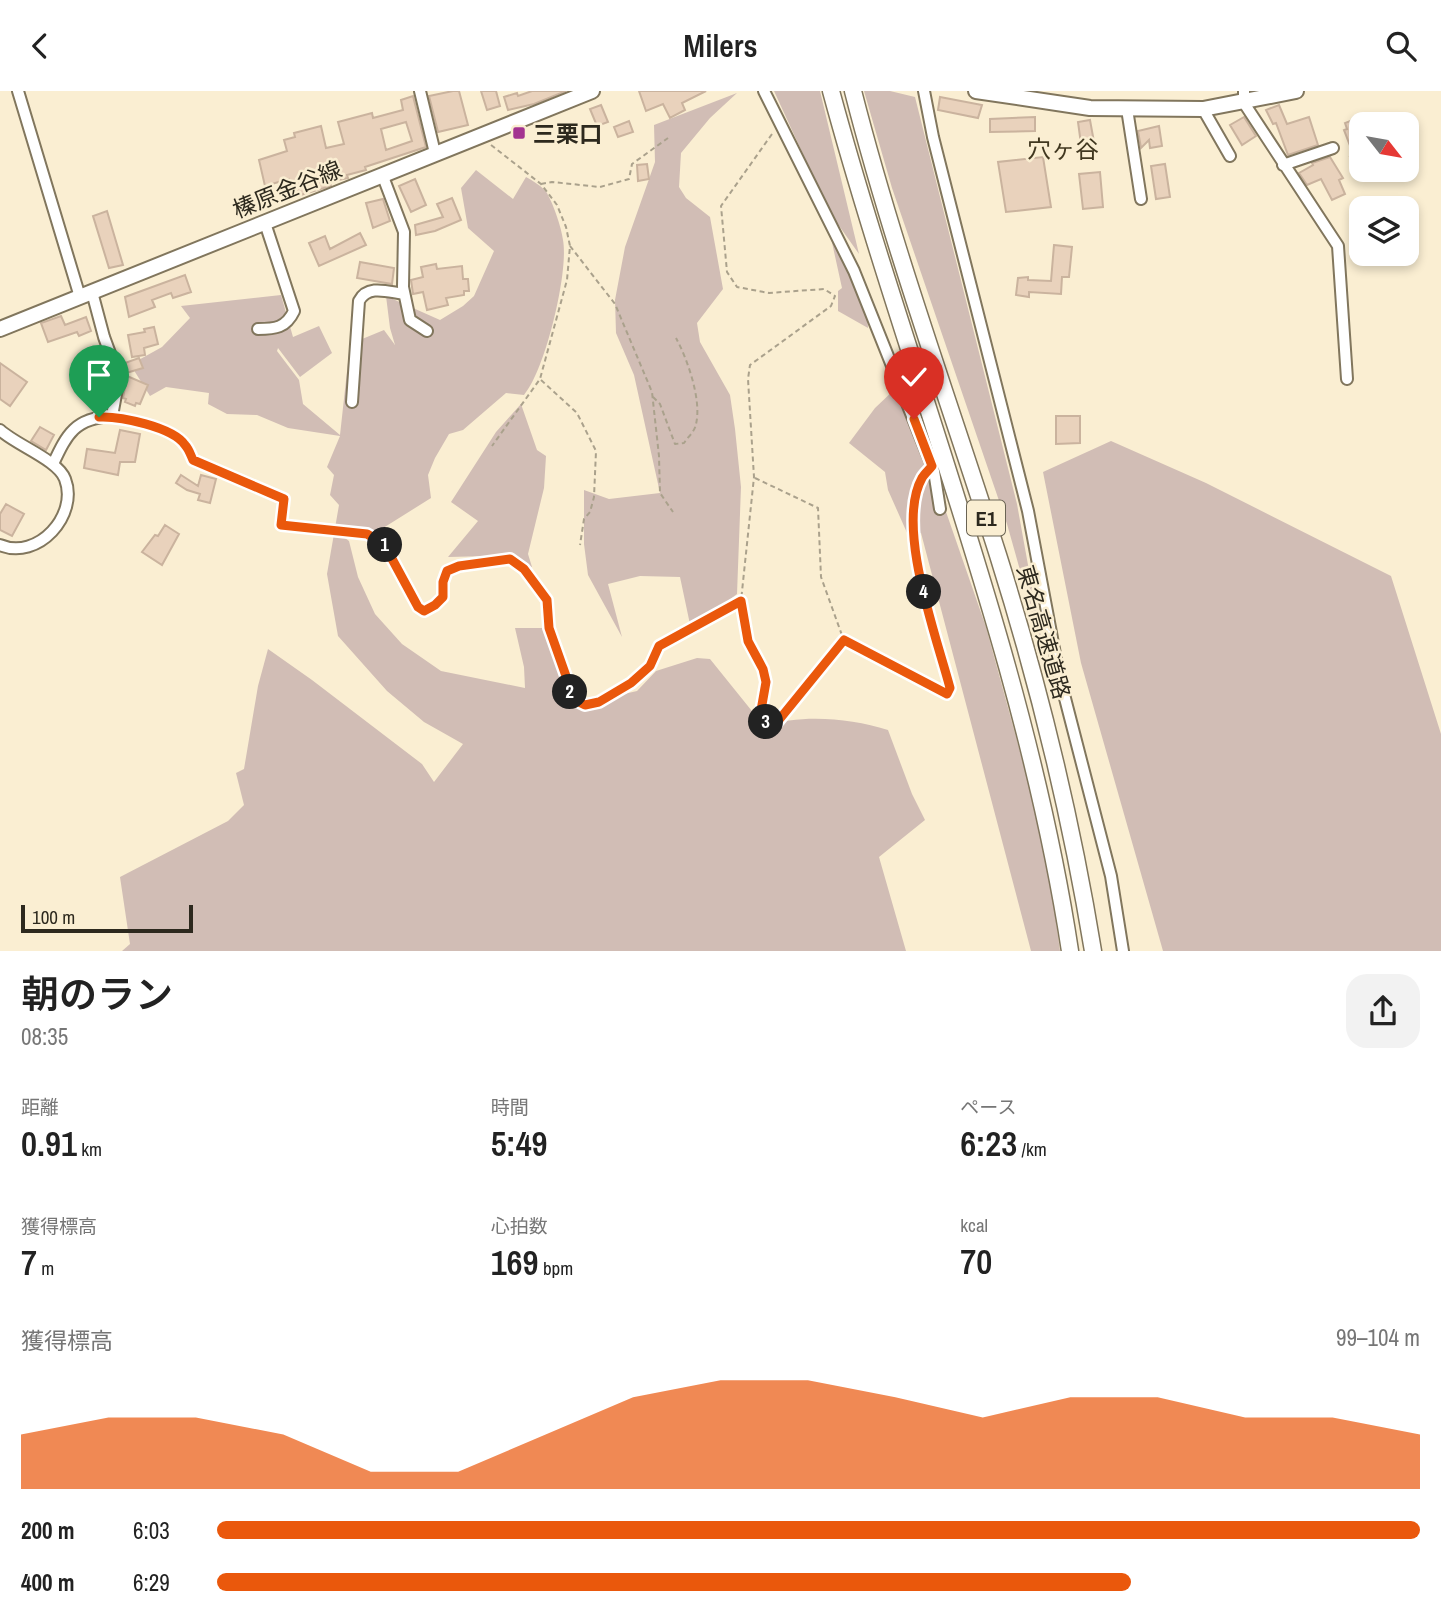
<!DOCTYPE html>
<html lang="ja">
<meta charset="utf-8">
<style>
body{margin:0;font-family:"Archivo Narrow","Noto Sans JP",sans-serif;background:#f2f2f2;color:#222;height:100vh;display:flex;flex-direction:column;font-size:26px;white-space:nowrap}
*{box-sizing:border-box;margin:0}
p{font-size:23px;color:#767676}
.icon{flex:none;width:38px;height:38px;fill:none;stroke:currentColor;stroke-width:2;stroke-linecap:round;stroke-linejoin:round}
.map{position:relative;height:860px;overflow:hidden}
.panel{display:flex;flex-direction:column;background:#fff;flex:1}
.panel>*{flex:none}
.needle{width:46px;rotate:121deg}
.controls{position:absolute;left:1349px;top:21px;display:grid;gap:14px}
.controls a{display:grid;place-items:center;width:70px;height:70px;border-radius:14px;background:#fff;box-shadow:0 4px 10px #0003;font-size:35px}
.scale{position:absolute;left:21px;bottom:18px;width:172px;box-sizing:border-box;padding-left:7px;border:4px solid #2d291e;border-top:0;font-size:19px;line-height:24px;white-space:nowrap;color:#2d291e;-webkit-text-stroke:5px #faeed2;paint-order:stroke}
.pin{position:absolute;display:grid;place-items:center;width:60px;height:60px;color:#fff;margin:-72px -30px;border-radius:50% 50% 50% 0;rotate:-45deg;box-shadow:0 0 7px #0007}
.pin .icon{rotate:45deg}
.km{position:absolute;width:35px;height:35px;margin:-18px;border-radius:50%;background:#222;color:#fff;font-size:19px;line-height:35px;text-align:center}
.round{display:grid;place-items:center;flex:none;width:74px;height:74px;border-radius:21px;background:#f2f2f2}
.headline{display:flex;align-items:center;justify-content:space-between;height:119px;padding:0 21px}
h1{font-size:38px;font-weight:600;line-height:52px}
.metrics{display:grid;grid-template-columns:repeat(3,1fr);gap:10px;height:119px;padding:7px 21px}
.metrics div{display:grid;align-content:center}
.metrics b{font-size:35px;font-weight:600}
.metrics small{font-size:19px;font-weight:400}
.metrics p{font-size:19px}
.chart{height:196px;padding:14px 21px}
.chart p{display:flex;justify-content:space-between}
.chart svg{width:100%;height:126px;margin-top:7px;fill:#ea580c;opacity:.7}
ul{padding:0 21px;list-style:none;font-size:23px}
li{display:grid;grid-template-columns:112px 84px 1fr;align-items:center;height:52px}
li i{height:18px;border-radius:9px;background:#ea580c}
header{display:flex;justify-content:space-between;align-items:center;height:91px;padding:0 21px;background:#fff;font-size:32px;font-weight:600}
.map>svg:first-child{display:block}
.green{fill:#d1bdb5}
.building{fill:#e9d2bc;stroke:#cab39e;stroke-width:2;fill-rule:evenodd}
.lines{fill:none;stroke-linecap:round;stroke-linejoin:round}
.minor-casing{stroke:#81765d;stroke-width:14}
.major-casing{stroke:#81765d;stroke-width:18}
.highway-casing{stroke:#81765d;stroke-width:19}
.path{stroke:#aaa18c;stroke-width:2;stroke-dasharray:5 3.5;stroke-linecap:butt}
.minor{stroke:#fff;stroke-width:10}
.major{stroke:#fff;stroke-width:14}
.highway{stroke:#fff;stroke-width:16}
.route-casing{stroke:#fff;stroke-width:14}
.route{stroke:#ea580c;stroke-width:9}
.poi-dot{fill:#a33390;stroke:#faeed2;stroke-width:2.5}
.labels{text-anchor:middle;dominant-baseline:central;stroke-width:5;stroke-linejoin:round;paint-order:stroke}
.shield{fill:#faeed2;stroke:#6a6454;stroke-width:2}
.shield-label{font-size:21px;font-weight:bold;fill:#2d291e}
.poi-label{font-size:23px;font-weight:bold;fill:#2d291e;stroke:#faeed2;text-anchor:start}
.street-label{font-size:23px;fill:#2d291e;stroke:#faeed2}
.neighbourhood-label{font-size:24px;fill:#40371f;stroke:#faeed2}
</style>
<header><svg class="icon" aria-label="back" viewBox="0 0 24 24"><path d="M15 5l-7 7 7 7"/></svg>Milers<svg class="icon" aria-label="search" viewBox="0 0 24 24"><circle cx="10" cy="10" r="6"/><path d="M15 15l6 6"/></svg></header>
<div class="map">
<svg width="1441" height="860" viewBox="0 0 1441 860">
<rect width="100%" height="100%" fill="#faeed2"/>
<path class="green" d="M774,0H820L859,163L830,122Z
M864,0H890L915,6L1017,413L1045,568L1007,433L892,97Z
M737,2L710,27L681,62L679,96L686,107L710,126L723,198L697,232L700,251L730,304L735,338L741,396L737,503L691,538L680,486L640,485L608,493L622,546L588,484L584,453V399L609,408L660,402L634,284L616,242L615,209L625,156L655,71L654,34Z
M476,79L513,108L526,86C533,90 543,96 547,102C554,115 561,135 563,149C569,181 545,280 524,304L506,302L463,339L449,343L435,367L428,384L431,407L372,444L337,441L349,450L358,486L375,523L402,553L441,580L525,597L524,576L515,537H549L571,607L588,617L611,606L637,600L656,580L697,567L710,568L764,635C803,623 849,627 888,639L912,703L925,729L879,766L906,860H122L130,853L120,786L228,730L244,714L236,682L244,678L258,595L268,558L312,589L422,673L434,691L463,653L424,631L387,600L338,545L327,483L339,414L330,404L334,384L327,376L340,345L288,337L257,324L227,323L208,313L209,302L166,296L150,305L135,281V271L162,256L190,227L181,215L281,204L293,246L319,235L332,262L300,286L278,257L277,260L299,289L303,313L340,344L350,253L384,239L395,254L390,237L386,205L440,229L463,215L474,205L494,160L468,137L461,97Z
M831,147C845,172 868,208 868,237L838,220V200L842,197Z
M894,299L936,392L986,536L1046,756L1060,860H1031L921,442L908,444L888,399L885,381L849,352L875,317Z
M521,313L537,359L546,365L544,397L528,463L532,476L489,465L448,466L478,430L451,411L496,341Z
M1111,350L1206,392L1391,485L1441,643V860H1163L1081,572L1043,381Z"/>
<path class="building" d="M453,0H459L468,34L438,41L429,5Z
M481,0H496L500,15L487,19Z
M532,0H566L534,13L508,19L504,6L517,2L518,5Z
M639,0H706L682,12L685,19L670,27L663,13L646,20Z
M413,5L426,56L365,76L366,79L347,84L348,87L329,91L331,95L294,106L289,88L265,95L259,69L287,60L284,49L295,46L294,42L321,35L326,57L344,53L338,31L372,22L373,27L403,19L401,9ZM406,31L412,50L386,59L381,38Z
M940,6L982,14L978,27L938,19Z
M601,14L608,31L597,35L590,18Z
M1279,14L1287,33L1309,26L1318,54L1288,64L1276,32L1273,33L1266,19Z
M1035,26V40L990,41V28Z
M1244,26L1256,45L1242,54L1230,34Z
M1358,27L1362,36L1361,83L1358,76L1355,77L1350,66L1354,65L1344,39L1347,38L1345,32Z
M1090,29L1094,51L1081,53L1078,31Z
M629,30L633,41L618,46L614,36Z
M1159,35L1162,55L1150,57L1149,49L1141,57L1138,40Z
M1043,66L1051,116L1006,121L998,71Z
M1330,66L1343,87L1339,89L1345,103L1332,109L1321,88L1307,94L1299,82L1313,74L1312,72Z
M647,73L649,88L638,90L637,74Z
M1165,73L1170,106L1156,108L1151,75Z
M1100,81L1103,116L1083,118L1079,83Z
M415,88L426,114L411,121L399,95Z
M452,107L461,129L435,140L416,144L415,134L443,126L437,113Z
M383,108L390,130L373,137L366,112Z
M107,120L123,174L109,177L93,125Z
M360,142L366,154L319,175L309,152L325,145L330,158Z
M1054,154L1072,156L1069,186H1062L1061,203L1029,201V206L1016,204L1018,187L1028,186V189L1051,190Z
M360,171L394,177L392,193L357,187Z
M436,173L437,178L462,175L463,188H468L469,200H464V204L446,207L448,214L427,219L423,201L413,203L411,189L423,186L421,176Z
M185,184L191,201L173,207L171,202L152,209L155,216L129,226L125,206Z
M61,225L65,234L86,226L91,240L79,245L77,241L48,251L41,232Z
M154,236L158,253L144,257L145,264L132,266L128,244L145,241L144,238Z
M139,267L143,277L126,282L122,273Z
M0,272L27,291L10,315L0,308Z
M127,285L148,294L140,313L136,312L135,315L125,311L126,308L123,307Z
M1056,325H1080V352L1056,353Z
M40,336L54,344L46,359L31,350Z
M120,339L140,343L135,371H120L118,384L84,377L87,358L115,362Z
M181,384L198,395L201,384L216,388L210,412L198,409L200,403L187,399L176,392Z
M6,413L24,423L12,445L0,439V423Z
M165,434L179,443L162,474L142,461L155,444L158,445Z"/>
<g class="lines">
<g class="minor-casing">
<path id="minor" d="M18,0L80,206
M420,0L435,62
M764,0L854,180L934,380L940,418
M924,0L933,46L1028,420L1059,584L1111,785L1123,860
M1244,0V12L1338,155L1347,288
M1127,18L1141,108
M1203,18L1230,65
M1283,74L1333,57
M382,83L404,141L403,196L410,229L427,240
M258,238C275,238 286,237 294,220L265,132
M352,311L359,210C368,193 388,201 404,203
M0,339C16,354 58,369 65,388C79,424 38,470 0,454
M53,373C67,343 75,327 112,325L119,287L104,246L92,201"/>
</g>
<g class="major-casing">
<path id="major" d="M976,0L1090,17L1203,18L1296,0
M0,238L592,0"/>
</g>
<g class="highway-casing">
<path id="highway" d="M831,0C909,287 1025,564 1070,860
M853,0C893,157 949,310 998,464C1039,594 1071,726 1093,860"/>
</g>
<path class="path" d="M772,43L721,115L727,181L737,196L769,202L824,198L835,205L831,215L750,274L748,288L754,386L741,510L748,550L763,577L766,591L759,625L768,634L774,635L844,549L947,603L950,597C937,547 893,430 924,384
M491,54L541,93L557,114L566,136L570,155L567,189L540,288L492,355
M541,93L552,91L600,96L629,88L632,73L668,47
M570,155L615,213L652,301L659,365L660,402L673,421
M541,289L577,322L596,360L594,406L590,421L584,428L580,454
M653,306L660,313L675,353L684,352C688,346 695,340 696,333C702,309 687,267 676,247
M123,328L163,339L185,352L193,369L284,408L281,434L367,443L384,453L418,516L423,520L435,514L443,506V491L447,480L459,475L510,469L524,478L547,509L549,537L566,585L571,607L585,614L599,611L631,591L650,575L659,555L739,511
M755,387L818,417L821,486L843,547"/>
<use href="#minor" class="minor"/>
<use href="#major" class="major"/>
<use href="#highway" class="highway"/>
</g>
<g class="lines">
<g class="route-casing">
<path id="route" d="M99,326C120,325 173,336 185,354C189,358 191,365 193,369L284,408L281,434L367,443L384,453L418,516L424,520L435,514L443,506V491L447,480L459,475L510,468L524,478L547,509L549,537L566,585L571,607L585,614L599,611L631,592L650,575L659,555L741,510L748,550L763,578L766,591L760,625L768,634L774,635L844,549L947,603L950,597C937,547 895,435 922,387C924,383 929,379 932,375L914,328"/>
</g>
<use href="#route" class="route"/>
</g>
<rect class="poi-dot" x="512" y="35" width="14" height="14" rx="3.5"/>
<g class="labels">
<rect class="shield" x="967" y="409.5" width="38" height="35" rx="5"/>
<g class="shield-label">
<text x="986" y="427">E1</text>
</g>
<g class="poi-label">
<text x="533" y="42">三栗口</text>
</g>
<g class="street-label">
<text transform="translate(287 98) rotate(-22)">榛原金谷線</text>
<text transform="translate(1044 541) rotate(74)">東名高速道路</text>
</g>
<g class="neighbourhood-label">
<text x="1063" y="58">穴ヶ谷</text>
</g>
</g>
</svg>
<div class="controls">
<a><svg class="needle" viewBox="-14 -14 28 28"><path d="M0-13l5 13h-10z" fill="#e53935"/><path d="M0 13l5-13h-10z" fill="#767676"/></svg></a>
<a><svg class="icon" aria-label="layers" viewBox="0 0 24 24"><path d="M12 4l9 5-9 5-9-5zM3 14l9 5 9-5"/></svg></a>
</div>
<div class="scale">100 m</div>
<div class="pin" style="left:99px;top:326px;background:#1e9e55"><svg class="icon" aria-label="arrive" viewBox="0 0 24 24"><path d="M6 21V4h12l-3 4 3 4H6"/></svg></div>
<div class="pin" style="left:914px;top:328px;background:#d93025"><svg class="icon" aria-label="check" viewBox="0 0 24 24"><path d="M5 12l5 5 9-10"/></svg></div>
<b class="km" style="left:385px;top:454px">1</b>
<b class="km" style="left:570px;top:601px">2</b>
<b class="km" style="left:766px;top:631px">3</b>
<b class="km" style="left:924px;top:501px">4</b>
</div>
<section class="panel">
<div class="headline"><div><h1>朝のラン</h1><p>08:35</p></div><a class="round"><svg class="icon" aria-label="share" viewBox="0 0 24 24"><path d="M12 15V3M7 8l5-5 5 5M5 13v7h14v-7"/></svg></a></div>
<div class="metrics">
<div><p>距離</p><b>0.91<small> km</small></b></div>
<div><p>時間</p><b>5:49</b></div>
<div><p>ペース</p><b>6:23<small> /km</small></b></div>
</div>
<div class="metrics">
<div><p>獲得標高</p><b>7<small> m</small></b></div>
<div><p>心拍数</p><b>169<small> bpm</small></b></div>
<div><p>kcal</p><b>70</b></div>
</div>
<div class="chart"><p><span>獲得標高</span>99–104 m</p>
<svg viewBox="0 0 160 44" preserveAspectRatio="none"><path d="M0 44V25L10 19L20 19L30 25L40 38L50 38L60 25L70 12L80 6L90 6L100 12L110 19L120 12L130 12L140 19L150 19L160 25V44z"/></svg>
</div>
<ul>
<li><b>200 m</b>6:03<i style="width:100%"></i></li>
<li><b>400 m</b>6:29<i style="width:76%"></i></li>
</ul>
</section>
